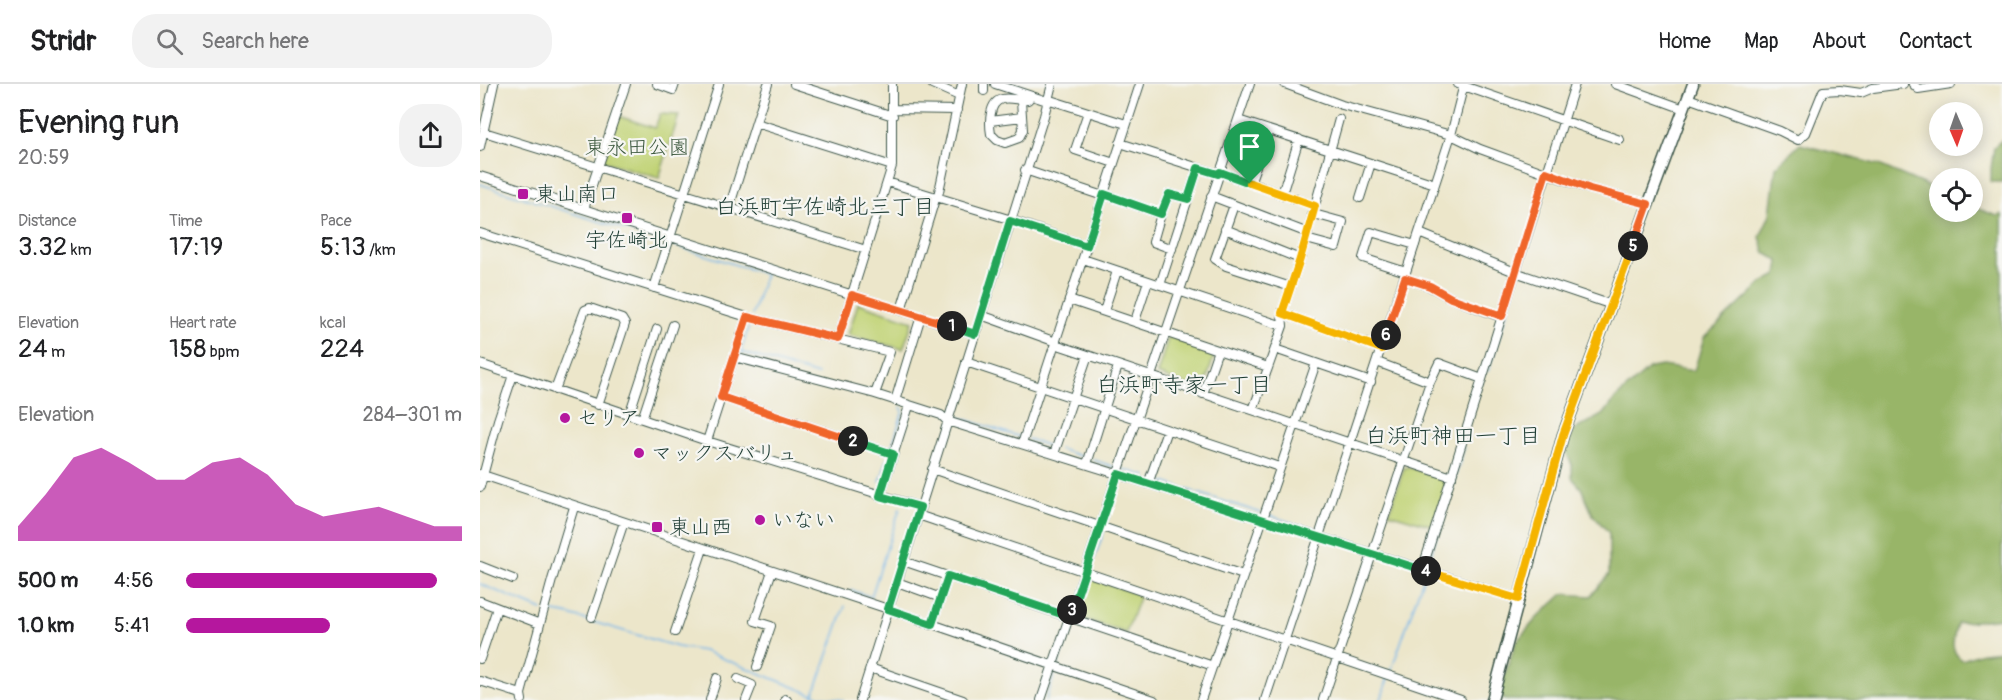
<!DOCTYPE html>
<meta charset="utf-8">
<style>
body{margin:0;font-family:Pangolin,"Klee One",sans-serif;background:#f2f2f2;color:#202124;height:100vh;display:flex;flex-direction:column;font-size:22px;white-space:nowrap}
*{box-sizing:border-box;margin:0}
p{font-size:20px;color:#757577}
.icon{flex:none;width:33px;height:33px;fill:none;stroke:currentColor;stroke-width:2;stroke-linecap:round;stroke-linejoin:round}
.map{position:relative;flex:1;overflow:hidden}
.details{display:flex;flex-direction:column;background:#fff;width:480px}
.details>*{flex:none}
.needle{width:39px;rotate:178deg}
.tools{position:absolute;left:1449px;top:18px;display:grid;gap:12px}
.tools a{display:grid;place-items:center;width:54px;height:54px;border-radius:50%;background:#fff;box-shadow:0 3px 15px #0003;font-size:30px}
.pin{position:absolute;display:grid;place-items:center;width:51px;height:51px;color:#fff;margin:-62px -26px;border-radius:50% 50% 50% 0;rotate:-45deg;box-shadow:0 0 6px #0007}
.pin .icon{rotate:45deg}
.km{position:absolute;width:30px;height:30px;margin:-15px;border-radius:50%;background:#222;color:#fff;font-size:16px;line-height:30px;text-align:center}
.round{display:grid;place-items:center;flex:none;width:63px;height:63px;border-radius:24px;background:#f2f2f2}
.summary{display:flex;align-items:center;justify-content:space-between;height:102px;padding:0 18px}
h1{font-size:33px;font-weight:600;line-height:45px}
.stats{display:grid;grid-template-columns:repeat(3,1fr);gap:9px;height:102px;padding:6px 18px}
.stats div{display:grid;align-content:center}
.stats b{font-size:26px;font-weight:600}
.stats small{font-size:16px;font-weight:400}
.stats p{font-size:16px}
.chart{height:168px;padding:12px 18px}
.chart p{display:flex;justify-content:space-between}
.chart svg{width:100%;height:108px;margin-top:6px;fill:#b5179e;opacity:.7}
ul{padding:0 18px;list-style:none;font-size:20px}
li{display:grid;grid-template-columns:96px 72px 1fr;align-items:center;height:45px}
li i{height:15px;border-radius:8px;background:#b5179e}
header{display:flex;align-items:center;gap:36px;box-sizing:border-box;height:84px;padding:0 30px;background:#fff;border-bottom:2px solid #e0e0e0}
header strong{font-size:28px}
nav{display:flex;gap:33px;margin-inline-start:auto;font-size:21px}
.search{width:420px;height:54px;background:#f2f2f2;display:flex;align-items:center;gap:15px;box-sizing:border-box;padding:0 21px;border-radius:24px;color:#757577;font-size:22px}
main{display:flex;flex:1;min-height:0}
.map>svg:first-child{display:block}
.green{fill:#c1d376;stroke:#708855;stroke-width:1.5}
.forest{fill:#98b567;stroke:#5c794e;stroke-width:1.5}
.lines{fill:none;stroke-linecap:round;stroke-linejoin:round}
.stream{stroke:#75b6ea;stroke-width:1.5}
.minor-casing{stroke:#3e564a;stroke-width:10}
.major-casing{stroke:#3e564a;stroke-width:13}
.minor{stroke:#fff;stroke-width:8}
.major{stroke:#fff;stroke-width:10}
.split-1-casing{stroke:#fff;stroke-width:12}
.split-2-casing{stroke:#fff;stroke-width:12}
.split-3-casing{stroke:#fff;stroke-width:12}
.split-4-casing{stroke:#fff;stroke-width:12}
.split-5-casing{stroke:#fff;stroke-width:12}
.split-6-casing{stroke:#fff;stroke-width:12}
.split-7-casing{stroke:#fff;stroke-width:12}
.split-1{stroke:#22a559;stroke-width:8}
.split-2{stroke:#f0652b;stroke-width:8}
.split-3{stroke:#22a559;stroke-width:8}
.split-4{stroke:#22a559;stroke-width:8}
.split-5{stroke:#f5b400;stroke-width:8}
.split-6{stroke:#f0652b;stroke-width:8}
.split-7{stroke:#f5b400;stroke-width:8}
.poi-dot{fill:#b5179e;stroke:#f6f6f2;stroke-width:2}
.labels{text-anchor:middle;dominant-baseline:central;stroke-width:4.5;stroke-linejoin:round;paint-order:stroke}
.park-label{font-size:21px;fill:#3f5b41;stroke:#f6f6f2}
.poi-label{font-size:21px;fill:#1f3d34;stroke:#f6f6f2;text-anchor:start}
.neighbourhood-label{font-size:22px;fill:#1f3d34;stroke:#f6f6f2}
</style>
<header>
<strong>Stridr</strong>
<div class="search"><svg class="icon" aria-label="search" viewBox="0 0 24 24"><circle cx="10" cy="10" r="6"/><path d="M15 15l6 6"/></svg>Search here</div>
<nav><a>Home</a><a>Map</a><a>About</a><a>Contact</a></nav>
</header>
<main>
<section class="details">
<div class="summary"><div><h1>Evening run</h1><p>20:59</p></div><a class="round"><svg class="icon" aria-label="share" viewBox="0 0 24 24"><path d="M12 15V3M7 8l5-5 5 5M5 13v7h14v-7"/></svg></a></div>
<div class="stats">
<div><p>Distance</p><b>3.32<small> km</small></b></div>
<div><p>Time</p><b>17:19</b></div>
<div><p>Pace</p><b>5:13<small> /km</small></b></div>
</div>
<div class="stats">
<div><p>Elevation</p><b>24<small> m</small></b></div>
<div><p>Heart rate</p><b>158<small> bpm</small></b></div>
<div><p>kcal</p><b>224</b></div>
</div>
<div class="chart"><p><span>Elevation</span>284–301 m</p>
<svg viewBox="0 0 160 44" preserveAspectRatio="none"><path d="M0 44V38L10 25L20 10L30 6L40 12L50 19L60 19L70 12L80 10L90 17L100 29L110 34L120 32L130 30L140 34L150 38L160 38V44z"/></svg>
</div>
<ul>
<li><b>500 m</b>4:56<i style="width:91%"></i></li>
<li><b>1.0 km</b>5:41<i style="width:52%"></i></li>
</ul>
</section>
<div class="map">
<svg width="1522" height="616" viewBox="0 0 1522 616">
<rect width="100%" height="100%" fill="#f6f6f2"/>
<filter id="ink" filterUnits="userSpaceOnUse"><feTurbulence type="fractalNoise" baseFrequency=".0167" numOctaves="2"/><feDisplacementMap in="SourceGraphic" scale="12" xChannelSelector="R" yChannelSelector="G"/><feConvolveMatrix kernelMatrix="1 2 1 2 8 2 1 2 1" color-interpolation-filters="sRGB"/></filter>
<filter id="wash" filterUnits="userSpaceOnUse"><feTurbulence type="fractalNoise" baseFrequency=".008" numOctaves="4" result="noise"/><feDisplacementMap in="SourceGraphic" scale="24" xChannelSelector="R" yChannelSelector="G"/><feGaussianBlur stdDeviation="1.35" result="paint"/><feColorMatrix in="noise" values="0 0 0 0 0 0 0 0 0 0 0 0 0 0 0 0 0 1.4 0 .05"/><feComposite in="paint" operator="in"/></filter>
<g filter="url(#wash)">
<rect width="100%" height="100%" fill="#ece6ca"/>
<path class="green" d="M180,30L199,31L179,94L123,77L138,32L175,44Z
M378,219L433,237L423,265L368,251Z
M691,253L735,269L723,307L677,290L688,254Z
M928,383L965,395L967,400L953,442L909,429L924,384Z
M609,494L660,511L646,549L596,532Z"/>
<path class="forest" d="M1522,56V98H1511V85L1514,63Z
M1320,60L1399,81L1459,107L1460,128H1492L1493,123L1517,132L1522,130V534L1477,539C1474,553 1468,566 1482,576L1502,569L1522,567V616H1026L1018,611L1036,558L1057,534L1083,510L1111,512L1129,490V449L1113,431L1101,404L1092,394V381L1085,366L1094,346L1124,330L1136,314L1170,284L1182,282L1214,287L1224,254L1282,199L1297,191L1299,177L1285,169L1280,153L1290,130L1296,83Z"/>
<g class="lines">
<path class="stream" d="M0,100L185,158
M193,161L285,190L272,231
M270,238L261,268L338,291
M1008,287L1033,209
M478,333L540,353
M548,355L572,363
M412,362L423,327L421,323
M579,365L606,374
M611,375L637,384
M642,385L666,392
M674,395L781,429
M400,398L408,373
M788,431L838,447
M625,442L641,395
M842,448L892,464
M897,465L941,478
M949,476L984,364
M610,487L624,447
M0,500L62,526
M371,506L391,513L420,424
M67,527L86,530L198,563L224,567L334,611L363,616
M594,533L608,492
M578,581L593,537
M910,590L945,489
M334,610L365,522
M566,616L576,586
M901,616L908,594"/>
</g>
</g>
<g filter="url(#ink)">
<g class="lines">
<g class="minor-casing">
<path id="minor" d="M177,0L193,6L195,0
M314,0L413,32
M452,0L479,12
M515,0L567,17
M805,0L862,21L971,51L1000,65L1110,105L1168,120
M978,0L1140,56
M1135,0L1204,25
M1433,0L1438,5L1471,0
M504,7V0
M1208,14L1300,47L1318,56L1326,49L1343,7L1360,6L1381,9L1393,4L1423,0
M567,15L646,40
M541,17L543,46L539,54L525,59L517,56L511,50C509,39 509,18 522,15C531,13 539,17 548,16L551,12
M413,25L477,26
M608,28L595,66L634,79
M758,36L955,100
M510,37L542,33
M276,39L412,82
M4,48L386,166
M640,59L738,90
M0,63L14,0
M545,86L623,112
M740,88L835,122
M0,92L495,250
M407,98L525,134L607,162
M770,99L789,46
M624,110L681,130
M802,110L819,55
M458,112L482,0
M731,112L828,149
M880,114L891,79
M754,121L735,175L746,182L811,203
M249,124L288,0
M104,125L146,0
M745,145L820,175
M0,149L267,233L410,268L395,310
M939,149L1035,188L1132,221
M826,155L856,163L863,138L834,130
M692,165L673,158L681,130L689,110L708,115
M603,175L803,242
M926,188L883,174L891,148L935,161
M925,194L949,202L971,214L1021,233
M680,201L718,84
M174,204L239,0
M589,216L788,283
M421,226L456,112
M624,227L637,187
M802,229L902,265
M501,231L576,258
M655,237L668,197
M358,255L412,82V0
M575,260L972,393
M795,265L891,298
M254,273L395,310L461,331L467,337L1038,515
M486,278L799,383
M897,278L950,298
M0,280L227,357L440,423
M75,306L105,226L110,224L142,235L145,240L118,321
M723,310L738,266
M241,313L413,370
M415,317L441,232
M773,326L803,242L802,229L820,175L859,35
M149,331L177,245
M162,335L193,241
M227,357L267,233
M542,360L660,0
M574,370L608,271
M607,380L638,282
M452,385L763,491
M0,390L408,525L674,616
M668,400L687,346
M0,403L18,336L33,291
M400,412L429,322
M438,431L981,616
M423,477L733,582
M0,482L33,495
M942,486L1095,0
M417,498L461,514
M0,517L60,540
M112,533L144,438
M452,540L468,492
M195,548L223,465
M0,575L17,524
M277,583L291,542L275,537L292,487
M390,584L483,616
M258,595L272,601L266,616
M0,597L41,610L42,616
M41,610L72,496L94,423
M305,615L307,616
M230,616L237,594
M380,616L564,32L572,0
M561,616L770,0
M721,616L836,279
M785,616L955,100L971,51L984,0
M843,616L950,298L959,279L1002,295"/>
</g>
<g class="major-casing">
<path id="major" d="M1012,616L1083,351L1213,0"/>
</g>
<use href="#minor" class="minor"/>
<use href="#major" class="major"/>
</g>
</g>
<g class="lines" filter="url(#ink)">
<g class="split-1-casing">
<path id="split-1" d="M472,242L495,250L530,137L607,162L624,110L681,130L689,110L708,115L718,84L738,90L740,88L770,99"/>
</g>
<g class="split-2-casing">
<path id="split-2" d="M373,357L241,313L267,233L358,255L372,211L472,242"/>
</g>
<g class="split-3-casing">
<path id="split-3" d="M373,357L413,370L400,412L440,423L408,525L452,540L468,492L590,533L592,526"/>
</g>
<g class="split-4-casing">
<path id="split-4" d="M592,526L638,390L946,487"/>
</g>
<g class="split-5-casing">
<path id="split-5" d="M946,487L1038,515L1083,351L1153,162"/>
</g>
<g class="split-6-casing">
<path id="split-6" d="M906,251L925,194L950,202L971,214L1022,232L1066,88L1110,105L1168,120L1153,162"/>
</g>
<g class="split-7-casing">
<path id="split-7" d="M770,99L835,122L820,175L802,229L902,265L906,251"/>
</g>
<use href="#split-1" class="split-1"/>
<use href="#split-2" class="split-2"/>
<use href="#split-3" class="split-3"/>
<use href="#split-4" class="split-4"/>
<use href="#split-5" class="split-5"/>
<use href="#split-6" class="split-6"/>
<use href="#split-7" class="split-7"/>
</g>
<g class="poi-dot">
<rect x="37" y="104" width="12" height="12" rx="3"/>
<rect x="141" y="128" width="12" height="12" rx="3"/>
<circle cx="85" cy="334" r="6"/>
<circle cx="159" cy="369" r="6"/>
<circle cx="280" cy="436" r="6"/>
<rect x="171" y="437" width="12" height="12" rx="3"/>
</g>
<g class="labels">
<g class="park-label">
<text x="157" y="63">東永田公園</text>
</g>
<g class="poi-label">
<text x="55" y="110">東山南口</text>
<text x="147" y="156" text-anchor="middle">宇佐崎北</text>
<text x="97" y="334">セリア</text>
<text x="171" y="369">マックスバリュ</text>
<text x="292" y="436">いない</text>
<text x="189" y="443">東山西</text>
</g>
<g class="neighbourhood-label">
<text x="345" y="123">白浜町宇佐崎北三丁目</text>
<text x="704" y="301">白浜町寺家一丁目</text>
<text x="973" y="352">白浜町神田一丁目</text>
</g>
</g>
</svg>
<div class="tools">
<a><svg class="needle" viewBox="-14 -14 28 28"><path d="M0-13l5 13h-10z" fill="#e53935"/><path d="M0 13l5-13h-10z" fill="#757577"/></svg></a>
<a><svg class="icon" aria-label="locate" viewBox="0 0 24 24"><circle cx="12" cy="12" r="6"/><path d="M12 2v4M12 18v4M2 12h4M18 12h4"/></svg></a>
</div>
<div class="pin" style="left:770px;top:99px;background:#1e9e55"><svg class="icon" aria-label="arrive" viewBox="0 0 24 24"><path d="M6 21V4h12l-3 4 3 4H6"/></svg></div>
<b class="km" style="left:472px;top:242px">1</b>
<b class="km" style="left:373px;top:357px">2</b>
<b class="km" style="left:592px;top:526px">3</b>
<b class="km" style="left:946px;top:487px">4</b>
<b class="km" style="left:1153px;top:162px">5</b>
<b class="km" style="left:906px;top:251px">6</b>
</div>
</main>
